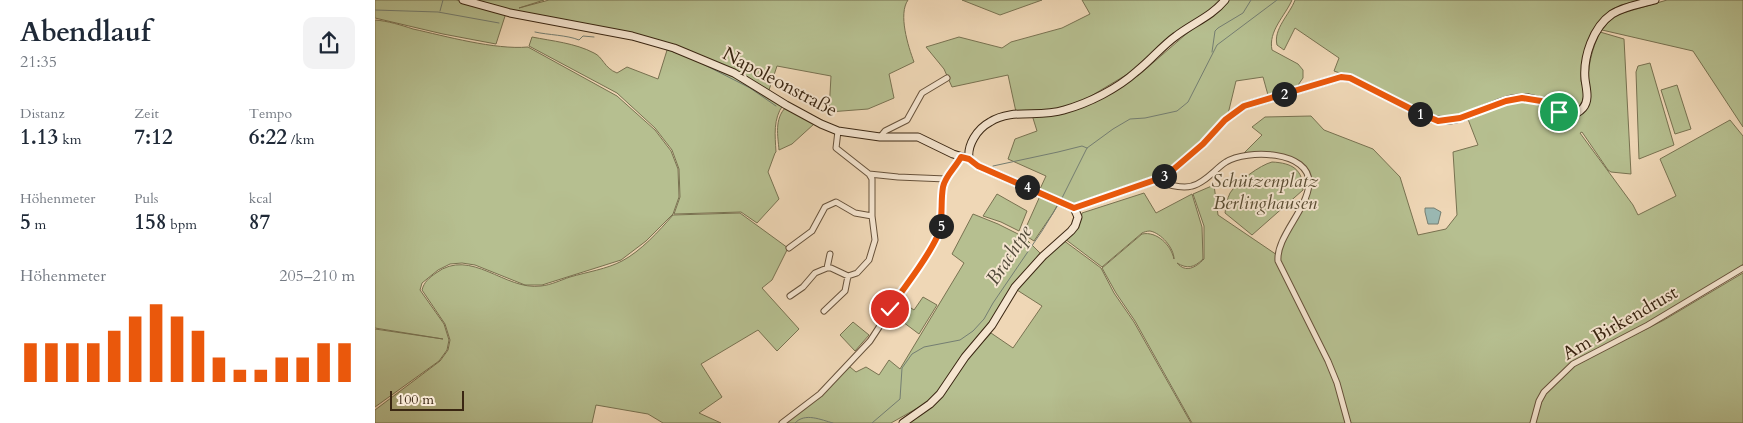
<!DOCTYPE html>
<html lang="de">
<meta charset="utf-8">
<style>
body{margin:0;font-family:Cardo,serif;background:#f2f2f3;color:#1f2937;height:100vh;display:flex;flex-direction:column;font-size:19px;white-space:nowrap}
*{box-sizing:border-box;margin:0}
p{font-size:16px;color:#747a83}
.icon{flex:none;width:28px;height:28px;fill:none;stroke:currentColor;stroke-width:2;stroke-linecap:round;stroke-linejoin:round}
.map{position:relative;flex:1;overflow:hidden}
.drawer{display:flex;flex-direction:column;background:#fff;width:375px}
.drawer>*{flex:none}
.scale{position:absolute;left:15px;bottom:12px;width:74px;box-sizing:border-box;padding-left:5px;border:2px solid #3a2612;border-top:0;font-size:14px;line-height:18px;white-space:nowrap;color:#3a2612;-webkit-text-stroke:4px #f5e5d0;paint-order:stroke}
.pin{position:absolute;display:grid;place-items:center;width:42px;height:42px;color:#fff;margin:-21px;border:2px solid #fff;border-radius:50%;box-shadow:0 1px 5px #0007}
.km{position:absolute;width:25px;height:25px;margin:-12px;border-radius:50%;background:#222;color:#fff;font-size:14px;line-height:25px;text-align:center}
.round{display:grid;place-items:center;flex:none;width:52px;height:52px;border-radius:10px;background:#f2f2f3}
.summary{display:flex;align-items:center;justify-content:space-between;height:85px;padding:0 20px}
h1{font-size:28px;font-weight:600;line-height:38px}
.metrics{display:grid;grid-template-columns:repeat(3,1fr);gap:8px;height:85px;padding:5px 20px}
.metrics div{display:grid;align-content:center}
.metrics b{font-size:21px;font-weight:600}
.metrics small{font-size:14px;font-weight:400}
.metrics p{font-size:14px}
.chart{height:140px;padding:10px 20px}
.chart p{display:flex;justify-content:space-between}
.chart svg{width:100%;height:90px;margin-top:5px;stroke:#ea580c;stroke-width:6}
main{display:flex;flex:1;min-height:0}
.map>svg:first-child{display:block}
.green{fill:#b6bf90;stroke:#787251}
.water{fill:#9ab8b2;stroke:#747e72}
.lines{fill:none;stroke-linecap:round;stroke-linejoin:round}
.stream{stroke:#747e72;stroke-width:1}
.street-casing{stroke:#67523b;stroke-width:7}
.secondary-casing{stroke:#3a2612;stroke-width:9}
.street{stroke:#f5e5d0;stroke-width:5}
.secondary{stroke:#f5e5d0;stroke-width:7}
.route-casing{stroke:#fff;stroke-width:10}
.route{stroke:#ea580c;stroke-width:6}
.labels{text-anchor:middle;dominant-baseline:central;stroke-width:4;stroke-linejoin:round;paint-order:stroke}
.street-label{font-size:19px;fill:#3a2612;stroke:#f5e5d0}
.park-label{font-size:19px;font-style:italic;fill:#594c32;stroke:#f5e5d0}
.water-label{font-size:20px;font-style:italic;fill:#524a3a;stroke:#f5e5d0}
</style>
<main>
<section class="drawer">
<div class="summary"><div><h1>Abendlauf</h1><p>21:35</p></div><a class="round"><svg class="icon" aria-label="share" viewBox="0 0 24 24"><path d="M12 15V3M7 8l5-5 5 5M5 13v7h14v-7"/></svg></a></div>
<div class="metrics">
<div><p>Distanz</p><b>1.13<small> km</small></b></div>
<div><p>Zeit</p><b>7:12</b></div>
<div><p>Tempo</p><b>6:22<small> /km</small></b></div>
</div>
<div class="metrics">
<div><p>Höhenmeter</p><b>5<small> m</small></b></div>
<div><p>Puls</p><b>158<small> bpm</small></b></div>
<div><p>kcal</p><b>87</b></div>
</div>
<div class="chart"><p><span>Höhenmeter</span>205–210 m</p>
<svg viewBox="0 0 160 44" preserveAspectRatio="none"><path d="M5 44V25M15 44V25M25 44V25M35 44V25M45 44V19M55 44V12M65 44V6M75 44V12M85 44V19M95 44V32M105 44V38M115 44V38M125 44V32M135 44V32M145 44V25M155 44V25"/></svg>
</div>
</section>
<div class="map">
<svg width="1368" height="423" viewBox="0 0 1368 423">
<rect width="100%" height="100%" fill="#efd7b6"/>
<filter id="stains"><feTurbulence type="fractalNoise" baseFrequency=".004" numOctaves="4"/><feColorMatrix values="0 0 0 0 .2 0 0 0 0 .09 0 0 0 0 .02 0 0 0 .5 -.17"/></filter>
<radialGradient id="worn" r=".72"><stop offset=".6" stop-color="#630" stop-opacity="0"/><stop offset="1" stop-color="#630" stop-opacity=".3"/></radialGradient>
<path class="green" d="M0,0H81L131,13L121,44L68,34L0,18Z
M95,0H169L144,8L174,0H533C523,14 533,46 539,62L514,74L519,98L493,109L454,112L456,76L402,66L393,93L299,46L141,12Z
M587,0H667L625,15Z
M707,0H848L761,69L701,105L673,113L641,112L633,75L577,87L569,69L551,47L584,37L627,48L636,42L687,28L715,14Z
M852,0H917C910,16 893,31 897,50L923,64L928,70V78L921,88L893,95L888,77L861,81L853,114L792,172L779,178L699,205L665,189L671,176L633,159L640,139L662,131L657,115L672,116L735,93L764,75L810,35L842,11Z
M920,0H1266L1246,5L1234,11L1211,46L1207,62L1206,81L1213,103C1212,76 1213,58 1225,32L1249,39L1256,174L1236,172L1233,170L1207,132L1205,133L1258,205L1263,215L1301,196L1285,159L1355,120L1368,136V265L1273,323L1198,364L1175,384L1156,423H974L962,383L904,261V255L935,185C937,148 891,154 867,155L887,135L877,127L890,117L936,116L949,130L998,149L1025,177L1043,235L1071,229L1082,215L1078,152L1103,145L1091,114L1060,118L979,78L959,71L964,58L920,28L909,50L902,45C898,29 915,14 920,0Z
M1292,0H1368V127L1318,51L1227,30L1236,19L1248,13Z
M0,20C13,21 26,25 38,29C70,36 120,50 153,47L242,96L280,130L296,151L303,169L304,197L298,214L271,241L246,260L167,285H150L100,265L87,263L75,264L63,270L47,283L45,290L69,324L74,340L72,350L64,361L0,407V329L68,339L0,328Z
M157,37C177,41 200,43 219,53C228,57 229,68 242,73L252,67L283,79L293,47L358,74L408,105C398,119 400,135 401,152L400,153L393,172L404,199L382,223L366,212L299,214L305,197L304,169L297,150L280,128L242,93L154,46Z
M1275,63L1299,145L1264,159L1261,72L1263,66Z
M1302,85L1316,129L1300,134L1286,90Z
M411,107L439,124L417,144L404,150C403,136 399,119 411,107Z
M897,162C917,163 928,169 928,190L877,235L850,213C851,206 852,199 855,193C862,182 885,165 897,162Z
M839,185L843,215L902,255L952,361L973,423H817L760,321L741,293L727,268L767,234C782,231 796,245 799,259C799,248 786,233 775,231C772,231 769,232 767,233L727,267L690,239C699,231 706,225 707,213L769,193L781,213L817,194L827,227L828,259C819,268 812,269 802,263C811,273 820,268 829,259V226L818,194Z
M622,194L652,211L644,231L626,222L608,216Z
M665,196L683,204L678,213L659,241L648,234Z
M365,213L413,248L397,280L387,288L424,329L402,351L383,330L326,364L347,397L324,413L346,423H288L273,414L221,405L217,423H0V410L65,361L73,350L75,340L70,324L47,290C49,282 54,278 61,273C96,247 130,291 166,286C176,285 186,280 195,277C212,272 232,269 247,261C266,251 284,231 298,215Z
M598,214L623,224L649,237L666,254L622,311L606,335L582,363L567,387L559,397L548,405L516,423H409L445,396L475,367L481,372L491,367L504,375L514,360L525,369L589,263L577,254Z
M688,240L726,268L739,293L759,322L816,423H530L549,411L590,362L616,333L638,348L667,306L642,290L651,278Z
M1368,273V423H1160L1165,401L1176,387L1199,365L1289,320Z
M548,297L562,305L544,334L516,313L524,300L539,310Z
M478,322L494,335L480,351L465,335Z"/>
<path class="water" d="M1050,208H1059L1066,212L1063,224H1053L1050,212Z"/>
<g class="lines">
<path class="stream" d="M0,10L63,12L124,23
M65,11L68,0
M160,32C173,35 192,35 204,40L208,36L219,37
M255,39L265,42
M291,49L304,54
M837,52L840,31L843,28L868,13L876,0
M326,63L375,88L401,106
M618,166L683,152L707,146L712,148
M686,200L712,148L738,129L755,119L770,118L802,111L813,102L842,45L902,0
M420,423C430,412 446,420 458,423
M497,423L525,399L527,368L537,354L549,347L585,340L598,331L609,319L618,303L667,231L683,205"/>
<g class="street-casing">
<path id="street" d="M463,131L461,148L494,174L523,177L571,179
M505,137L510,131L532,120L547,93L572,78
M780,180C790,184 807,189 817,186C830,183 841,168 851,162C871,149 936,150 934,184C932,210 901,237 903,261L953,361L962,383L973,423
M414,248L437,231L450,207L461,202L480,213L497,216
M452,268L455,254
M415,296L428,287L440,273L452,268H456L473,276L482,273L494,260L500,240L497,216V179L494,174
M449,311L470,291L473,276
M407,423L445,394L495,341L552,254L562,237C569,220 564,202 568,185C571,175 581,166 586,157
M1158,423L1164,401L1169,392L1198,364L1273,325L1368,268"/>
</g>
<g class="secondary-casing">
<path id="secondary" d="M88,0L135,13L257,36L299,48L359,73L411,105L446,124L463,131L505,137H543L578,154L594,159L603,166L699,208L703,217L700,226L696,231L668,256L640,287L617,325L590,357L565,394L555,404L528,423
M594,159C592,145 602,129 615,122C637,108 664,118 689,110C714,103 742,89 762,71C776,60 787,46 801,36C818,23 837,16 850,0
M699,208L780,180L793,174L828,144L850,120L869,106L966,77L975,78L1054,118C1086,129 1114,100 1145,98C1152,97 1160,99 1167,102C1179,107 1195,123 1208,108C1215,100 1211,88 1210,79C1208,57 1218,27 1237,14C1250,6 1266,4 1280,0"/>
</g>
<use href="#street" class="street"/>
<use href="#secondary" class="secondary"/>
</g>
<g class="lines">
<g class="route-casing">
<path id="route" d="M515,309C530,285 550,263 562,237C569,221 565,204 568,187C570,176 581,167 586,157L594,159L603,166L699,208L780,180L793,174L828,144L850,120L869,106L966,77L975,78L1044,113L1063,121L1085,118L1131,101L1147,98L1166,101L1184,112"/>
</g>
<use href="#route" class="route"/>
</g>
<g class="labels">
<g class="street-label">
<text transform="translate(405 82) rotate(28)">Napoleonstraße</text>
<text transform="translate(1245 323) rotate(-30)">Am Birkendrust</text>
</g>
<g class="park-label">
<text x="890" y="181">Schützenplatz<tspan x="890" dy="22">Berlinghausen</tspan></text>
</g>
<g class="water-label">
<text transform="translate(634 255) rotate(-57)">Brachtpe</text>
</g>
</g>
<rect width="100%" height="100%" filter="url(#stains)"/>
<rect width="100%" height="100%" fill="url(#worn)"/>
</svg>
<div class="scale">100 m</div>
<div class="pin" style="left:1184px;top:112px;background:#1e9e55"><svg class="icon" aria-label="arrive" viewBox="0 0 24 24"><path d="M6 21V4h12l-3 4 3 4H6"/></svg></div>
<div class="pin" style="left:515px;top:309px;background:#d93025"><svg class="icon" aria-label="check" viewBox="0 0 24 24"><path d="M5 12l5 5 9-10"/></svg></div>
<b class="km" style="left:1045px;top:114px">1</b>
<b class="km" style="left:909px;top:94px">2</b>
<b class="km" style="left:789px;top:176px">3</b>
<b class="km" style="left:652px;top:187px">4</b>
<b class="km" style="left:566px;top:226px">5</b>
</div>
</main>
